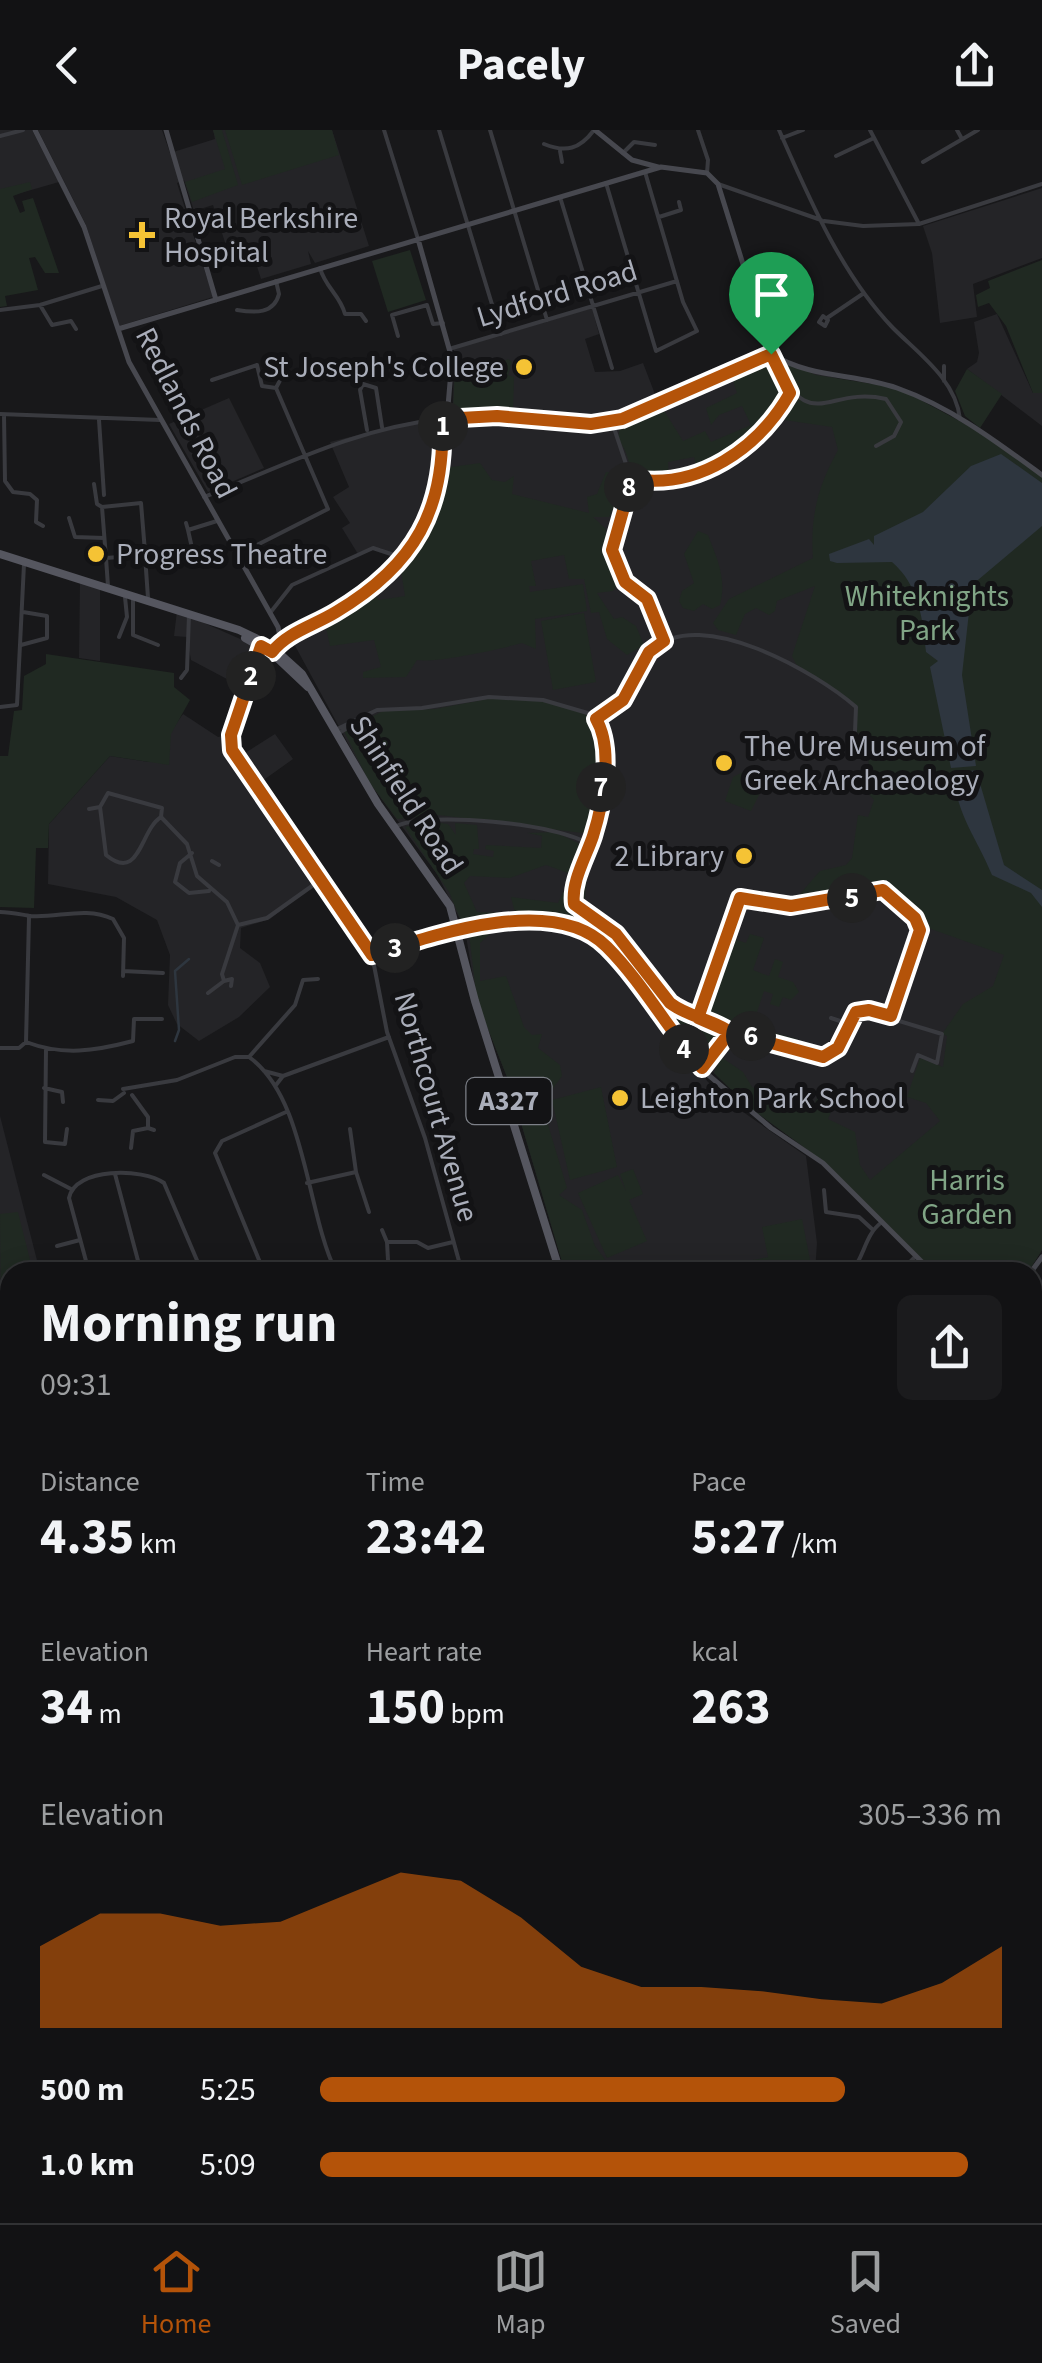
<!DOCTYPE html>
<meta charset="utf-8">
<style>
body{margin:0;font-family:"Source Sans 3",sans-serif;background:#1b1b1d;color:#f1f3f6;height:100vh;display:flex;flex-direction:column;font-size:38px;white-space:nowrap}
*{box-sizing:border-box;margin:0}
p{font-size:32px;color:#9c9ea0}
.icon{flex:none;width:55px;height:55px;fill:none;stroke:currentColor;stroke-width:2;stroke-linecap:round;stroke-linejoin:round}
.map{position:relative;flex:1;overflow:hidden}
.sheet{position:absolute;left:0px;top:1132px;width:1042px;height:962px;display:flex;flex-direction:column;background:#121214;border-radius:30px 30px 0 0;box-shadow:0 5px 25px #0003,0 0 0 2px #313234}
.sheet>*{flex:none}
.pin{position:absolute;display:grid;place-items:center;width:85px;height:85px;color:#fff;margin:-102px -42px;border-radius:50% 50% 50% 0;rotate:-45deg;box-shadow:0 0 10px #0007}
.pin .icon{rotate:45deg}
.km{position:absolute;width:50px;height:50px;margin:-25px;border-radius:50%;background:#222;color:#fff;font-size:28px;line-height:50px;text-align:center}
.round{display:grid;place-items:center;flex:none;width:105px;height:105px;border-radius:15px;background:#1b1b1d}
.overview{display:flex;align-items:center;justify-content:space-between;height:170px;padding:0 40px}
h1{font-size:55px;font-weight:700;line-height:75px}
.stats{display:grid;grid-template-columns:repeat(3,1fr);gap:15px;height:170px;padding:10px 40px}
.stats div{display:grid;align-content:center}
.stats b{font-size:50px;font-weight:700}
.stats small{font-size:28px;font-weight:400}
.stats p{font-size:28px}
.chart{height:280px;padding:20px 40px}
.chart p{display:flex;justify-content:space-between}
.chart svg{width:100%;height:180px;margin-top:10px;fill:#b45309;opacity:.7}
ul{padding:0 40px;list-style:none;font-size:32px}
li{display:grid;grid-template-columns:160px 120px 1fr;align-items:center;height:75px}
li i{height:25px;border-radius:12px;background:#b45309}
header{display:flex;justify-content:space-between;align-items:center;height:130px;padding:0 40px;background:#121214;font-size:45px;font-weight:700}
.tabs{display:flex;justify-content:space-around;align-items:center;height:140px;border-top:2px solid #313234;background:#121214;font-size:28px;color:#9c9ea0}
.tabs a{display:grid;justify-items:center;gap:5px}
.tabs .on{color:#b45309}
.map>svg:first-child{display:block}
.built{fill:#242427}
.green{fill:#202922}
.water{fill:#2e363f}
.lines{fill:none;stroke-linecap:round;stroke-linejoin:round}
.stream{stroke:#2e363f;stroke-width:2.5}
.street{stroke:#393a3f;stroke-width:4}
.secondary{stroke:#47484f;stroke-width:5}
.primary{stroke:#55565f;stroke-width:8}
.route-casing{stroke:#fff;stroke-width:20}
.route{stroke:#b45309;stroke-width:12}
.poi-dot{fill:#f5c335;stroke:#131315;stroke-width:4}
.labels{text-anchor:middle;dominant-baseline:central;stroke-width:10;stroke-linejoin:round;paint-order:stroke}
.shield{fill:#131315;stroke:#7d8088;stroke-width:2.5}
.shield-label{font-size:28px;font-weight:bold;fill:#aaaeba}
.poi-label{font-size:30px;fill:#aaaeba;stroke:#131315;text-anchor:start}
.street-label{font-size:30px;fill:#aaaeba;stroke:#131315}
.park-label{font-size:30px;fill:#81a586;stroke:#131315}
</style>
<header><svg class="icon" aria-label="back" viewBox="0 0 24 24"><path d="M15 5l-7 7 7 7"/></svg>Pacely<svg class="icon" aria-label="share" viewBox="0 0 24 24"><path d="M12 15V3M7 8l5-5 5 5M5 13v7h14v-7"/></svg></header>
<div class="map">
<svg width="1042" height="2093" viewBox="0 0 1042 2093">
<rect width="100%" height="100%" fill="#18181a"/>
<path class="built" d="M0,0H32L59,52L0,69Z
M38,0H162L170,23L215,9L213,0H332L369,116L315,133L308,121L311,134L261,149L254,127L232,134L213,75L194,81L184,50L177,53L213,167L119,196L86,95Z
M1042,58V128L973,154L977,187L940,193L932,123L923,96Z
M592,178L599,204L585,209L595,242L620,241L643,233L658,272L624,285L583,288L453,282L454,219Z
M997,184L1033,263H1042V296L967,239L977,232L979,223L974,192Z
M773,227L938,283L982,303L1042,1120L1028,1142H940L918,1126L823,1031L749,977L714,943L680,909L619,825L583,794L540,781L462,793L437,744L369,652L293,512L360,472L404,431L380,418L358,424L342,398L350,393L333,367L349,357L330,312L410,292L497,289L592,296L623,292Z
M229,268L264,338L208,362L169,294Z
M80,452L100,458V531L79,528Z
M177,481L258,517L242,557L191,530L187,507L174,506Z
M183,584L218,607L236,604L242,625L275,604L293,629L258,654L323,748L270,789L241,798L240,818L260,833L270,857L239,887L199,911L177,894L168,875L170,825L157,790L116,767L48,754L49,694L110,626L149,632Z
M555,794L597,812L708,952L746,984L806,1026L817,1113L815,1142H565L509,952L477,871L466,806L471,801Z
M0,986L40,1142H10V1193L0,1191Z
M414,2085H653L652,2093H405Z"/>
<path class="green" d="M213,0H222L238,55L192,72L185,52L225,39Z
M225,0H332L339,25L242,55Z
M30,52L32,59L13,66L20,83L25,81L22,71L33,68L59,143H45L35,127L29,128L38,160L5,166L7,176L0,177V59Z
M410,120L426,170L388,182L372,131Z
M1042,130V263H1033L1006,196L989,173L978,177L976,165L990,158L988,151Z
M773,227L816,245L898,258L982,303L1042,346V1120L1028,1142L932,1139L823,1031L749,977L714,943L721,927L743,942L752,957L813,977L817,968L834,974L828,989L855,1002L860,1035L870,1050L940,991L926,973L907,967L920,928L943,937L947,906L942,904L963,874L993,856L1004,825L931,799L886,750L869,763L794,771L820,741L846,735L852,728L858,685L868,687L874,670L867,662L870,606L855,602L856,577L796,534L792,526L815,456L777,471L775,481L769,485L756,478L745,484L736,505L718,500L713,493L729,469L813,428C810,386 818,356 838,320L832,297L784,290L793,269L798,268L790,263Z
M508,229L512,232L508,245L514,247L513,282H453L455,235H498Z
M767,231L787,262C762,298 729,335 685,348L684,338L696,335L694,327L668,332L669,350L637,349C629,342 629,320 618,310L620,295L663,279L683,311L705,301L711,312L751,295L742,276L719,285L711,295L706,278L737,263L732,247Z
M967,239L1002,264L980,298L965,286L955,261Z
M480,333L492,350L505,352L514,346L512,364L589,383L587,367L597,364L606,342L624,343L628,350L609,387H593L606,399L605,431L611,430L618,453L613,461L597,463L614,489L622,487L636,496L644,515L627,525L607,509L599,482L591,483L584,449H569L564,425L531,431L536,456H529L530,462L583,454L587,481L535,489L536,519L522,513C501,519 436,533 417,530L406,547L363,548V542L381,537L374,510L330,516L325,493L372,461L379,470L405,466L400,435L434,388L444,338Z
M698,401L708,405C717,429 727,448 720,475L712,479L703,474L694,481L683,478L679,471L682,461L694,453L684,424Z
M584,483L596,552L553,560L541,491Z
M46,524L174,543V557L190,570L171,604L169,635L110,626L49,694L48,718H36L34,778L0,777V626H8L14,581L22,580L24,546L46,534Z
M488,569C520,569 566,569 593,589L602,615L599,646L617,651L598,657L590,704L439,685L397,689L369,652L344,601L383,581L435,579Z
M745,641L767,649L751,681L725,671L733,647Z
M426,691L448,694L456,705L455,693L477,695L479,719H474L473,724L493,727L494,721L485,719L486,715L541,718L542,706L527,703L555,702L578,713L583,723L578,735L568,743L546,735L510,748L470,746L464,753L477,782L515,783L511,767L558,773L563,762L570,763L568,774L580,780L576,761L589,731L583,784L616,804L669,873L698,888L726,806L746,813L750,804L764,808L753,840L769,846L775,829L783,832L778,847L793,852L799,862L791,870L783,867L779,877L770,874L773,864L764,861L755,888L747,885L745,894L797,909L794,918L721,892L725,906L717,921L703,932C655,884 620,791 546,782C522,779 487,790 462,793L449,762L405,697Z
M519,796L491,803L480,813V851L506,846L524,897L532,905L542,904L538,918L560,935L562,946L551,961L543,957L540,968L567,1058L559,1065L582,1080L595,1116L614,1142H565L509,952L477,871L469,804Z
M601,957L617,1037L570,1050L552,970Z
M633,1039L643,1064L629,1070L647,1111L607,1128L578,1063L618,1045L626,1061L620,1044Z
M18,1082L33,1142H10V1180L1,1184L0,1084Z
M802,1089L812,1140L751,1142L749,1131L768,1127L762,1097Z
M10,1557V1771L0,1751V1559Z"/>
<path class="water" d="M1001,324L1042,353V396L972,455L962,545L976,636L951,638L930,537L938,531L926,522C923,490 919,455 892,432L837,433L830,431L829,424L869,409L874,415V406L923,382L971,336Z
M976,640L1004,735L1042,760V777L1031,763L992,745C976,706 958,688 953,644Z"/>
<g class="lines">
<path class="stream" d="M175,911L179,900L175,841L189,829"/>
<path class="street" d="M384,0L418,109
M439,0L501,204
M490,0L547,190
M698,0L708,30L707,43
M779,0C809,68 841,144 893,198C919,224 956,250 960,289
M870,0L919,94
M957,0L962,9
M0,6L23,0
M782,8L803,0
M544,14C566,23 580,19 594,0
M560,21L562,32
M623,23L634,12L655,15
M836,26L874,8
M923,32L978,0
M606,53L656,221L697,201L683,172L645,42
M718,54L821,90
M560,67L612,238
M659,87L681,80L679,72
M824,91L863,96L919,94L1042,54
M320,138C325,157 340,165 345,184H361L366,191
M40,175L52,195L71,191L76,199
M0,180L40,175L102,156
M237,180C255,183 274,184 279,164L276,151
M823,186L828,190L825,196L819,192Z
M827,188L864,163
M398,206L392,185L427,175L433,194L443,193
M449,219L677,151
M771,224C811,310 824,255 886,269L901,292L894,306L876,316
M275,231L286,239L276,258
M212,250L257,235L262,256L276,258L328,379L235,426
M944,251V236
M0,284L160,290
M4,285L5,351L13,362L30,364L37,370L36,392L43,396
M99,290L104,365
M614,298L631,349L613,404V426L625,453L647,469L663,509
M367,300L360,260L363,254L376,258L382,297
M631,349C699,358 757,320 790,263
M94,354L97,374L102,377L106,428L145,425L148,468
M204,367C283,336 354,299 440,289
M102,377L141,373L145,422
M69,388L75,407L104,408
M186,393L188,400L217,391
M188,400L194,427
M106,428L108,456
M133,469V505L158,515
M270,483L292,455L373,418L400,427
M119,507L127,487L125,467
M282,508C337,494 407,441 430,388C444,357 444,323 442,289
M21,515L47,508V486L23,482
M260,518L231,605L232,620L372,825L387,902L425,1008L462,1142
M181,548L187,540L189,485
M0,577L17,575L24,434
M596,589C606,582 619,575 627,566C638,551 639,531 653,519C701,476 816,542 856,577L855,602
M335,600L377,580L422,578L489,567L543,570L591,584L602,600L605,630L598,687L574,760L577,779L616,804L679,880L731,901L823,927L838,918L851,885L863,880L942,904L937,933L918,925L912,941
M339,603L369,585
M108,663L162,678L161,687C140,700 140,753 106,725L100,677Z
M89,679L100,677
M161,687L187,714L197,746L227,772L238,795L222,844L224,851L208,863
M395,697C422,680 565,694 589,715
M192,723L180,733L175,752L189,763L209,761
M212,731L219,735
M0,782C11,782 23,785 31,786C59,788 85,776 113,789L124,808L123,846
M238,795L267,788L319,751
M372,825L453,800
M123,841L163,843
M224,851L232,849L231,856
M698,888L739,768L791,777L883,760L920,796L891,884
M831,888L846,893
M26,912L29,787
M0,918H19L26,912C63,926 95,921 133,911L134,889H162
M46,919L45,1012L65,1014L67,999
M249,927C306,968 306,1081 336,1142
M249,927L295,875L303,850L318,849
M703,937L731,901
M264,941L283,946
M706,943L727,917L731,901
M276,955L283,946L389,907
M44,958L62,962L63,972
M123,959L177,950L235,927H249
M132,965L148,987V998L154,1000
M98,970L113,971L124,963
M350,999L356,1042L369,1082
M131,1018L133,1001L148,998
M115,1044L141,1142
M44,1045L71,1059
M307,1053L356,1042
M824,1060L826,1082L859,1087L872,1099
M382,1100L387,1112H417L428,1118L453,1112
M387,1112L388,1130
M57,1116L80,1110
M89,1142L69,1068C75,1037 143,1038 164,1053L202,1142
M264,1142L215,1023L222,1011L286,982
M851,1142C865,1127 864,1105 882,1092
M900,1142L915,1127
M1032,1235L1042,1237
M0,1312L10,1311
M0,1396H10
M1032,1402L1042,1396
M0,1456L10,1457
M0,1534L10,1532
M1032,1622L1042,1628
M1041,1665L1042,1664
M1033,1764L1041,1743L1037,1738
M1032,1765L1042,1768
M1032,1811L1036,1807
M1032,1877H1042
M0,1953L10,1952
M2,2014L10,2073
M1032,2050L1042,2038
M1032,2078L1042,2081
M134,2085V2093
M298,2091L331,2085
M16,2093V2085
M90,2093V2085
M840,2093L842,2085
M886,2093H887
M894,2093L901,2085
M952,2093L966,2085
M1005,2093L1010,2085"/>
<path class="secondary" d="M35,0L84,97L129,232L278,497L281,511L274,520
M166,0L216,170
M595,0L632,30L658,37
M418,109L452,229L447,288L497,286L591,294L622,289L771,224
M118,199L661,37L707,43L718,54L771,224
M771,224C812,249 854,243 897,258C951,277 997,312 1042,345
M460,799C506,796 553,780 595,806L706,943L771,998L823,1033L932,1142
M1031,1142L1042,1127
M0,1242L10,1244
M1032,1458L1042,1469
M0,1768L10,1798
M1032,1833L1042,1824
M0,1898L10,1895V1905
M0,1904L10,1907
M38,2085V2093
M298,2085V2093
M991,2085L1001,2093"/>
<path class="primary" d="M0,424L239,500L270,515L302,544L378,674L450,776L475,871L560,1142
M245,508L272,523L308,557
M658,2093L659,2085"/>
</g>
<g class="lines">
<g class="route-casing">
<path id="route" d="M771,224L622,289L591,294L497,286L442,289C446,379 415,435 336,482C313,496 288,502 272,522L261,516L231,605L232,620L372,825C434,805 554,763 607,817C643,853 668,900 702,938L730,902L698,888L740,768L791,776L883,760L915,788L920,800L891,886L869,880L856,882L838,918L823,927L730,902C712,889 688,887 670,873L616,804L574,774C571,752 586,727 593,706C603,674 614,619 596,589L623,570L649,522L664,511L647,469L625,452L612,420L632,349C698,360 758,319 790,263L771,224"/>
</g>
<use href="#route" class="route"/>
</g>
<g class="poi-dot">
<path d="M137 90h10v10h10v10h-10v10h-10v-10h-10v-10h10z"/>
<circle cx="524" cy="237" r="10"/>
<circle cx="96" cy="424" r="10"/>
<circle cx="724" cy="633" r="10"/>
<circle cx="744" cy="726" r="10"/>
<circle cx="620" cy="968" r="10"/>
</g>
<g class="labels">
<rect class="shield" x="466.5" y="948" width="85" height="46" rx="8"/>
<g class="shield-label">
<text x="509" y="971">A327</text>
</g>
<g class="poi-label">
<text x="164" y="88">Royal Berkshire<tspan x="164" dy="34">Hospital</tspan></text>
<text x="504" y="237" text-anchor="end">St Joseph's College</text>
<text x="116" y="424">Progress Theatre</text>
<text x="744" y="616">The Ure Museum of<tspan x="744" dy="34">Greek Archaeology</tspan></text>
<text x="724" y="726" text-anchor="end">2 Library</text>
<text x="640" y="968">Leighton Park School</text>
</g>
<g class="street-label">
<text transform="translate(557 164) rotate(-17)">Lydford Road</text>
<text transform="translate(186 283) rotate(63)">Redlands Road</text>
<text transform="translate(406 665) rotate(57)">Shinfield Road</text>
<text transform="translate(436 977) rotate(74)">Northcourt Avenue</text>
</g>
<g class="park-label">
<text x="927" y="466">Whiteknights<tspan x="927" dy="34">Park</tspan></text>
<text x="967" y="1050">Harris<tspan x="967" dy="34">Garden</tspan></text>
</g>
</g>
</svg>
<div class="pin" style="left:771px;top:224px;background:#1e9e55"><svg class="icon" aria-label="arrive" viewBox="0 0 24 24"><path d="M6 21V4h12l-3 4 3 4H6"/></svg></div>
<b class="km" style="left:443px;top:296px">1</b>
<b class="km" style="left:251px;top:546px">2</b>
<b class="km" style="left:395px;top:818px">3</b>
<b class="km" style="left:684px;top:919px">4</b>
<b class="km" style="left:852px;top:768px">5</b>
<b class="km" style="left:751px;top:906px">6</b>
<b class="km" style="left:601px;top:657px">7</b>
<b class="km" style="left:629px;top:357px">8</b>
<section class="sheet">
<div class="overview"><div><h1>Morning run</h1><p>09:31</p></div><a class="round"><svg class="icon" aria-label="share" viewBox="0 0 24 24"><path d="M12 15V3M7 8l5-5 5 5M5 13v7h14v-7"/></svg></a></div>
<div class="stats">
<div><p>Distance</p><b>4.35<small> km</small></b></div>
<div><p>Time</p><b>23:42</b></div>
<div><p>Pace</p><b>5:27<small> /km</small></b></div>
</div>
<div class="stats">
<div><p>Elevation</p><b>34<small> m</small></b></div>
<div><p>Heart rate</p><b>150<small> bpm</small></b></div>
<div><p>kcal</p><b>263</b></div>
</div>
<div class="chart"><p><span>Elevation</span>305–336 m</p>
<svg viewBox="0 0 160 44" preserveAspectRatio="none"><path d="M0 44V24L10 16L20 16L30 19L40 18L50 12L60 6L70 8L80 17L90 29L100 34L110 34L120 35L130 37L140 38L150 33L160 24V44z"/></svg>
</div>
<ul>
<li><b>500 m</b>5:25<i style="width:77%"></i></li>
<li><b>1.0 km</b>5:09<i style="width:95%"></i></li>
</ul>
</section>
</div>
<nav class="tabs">
<a class="on"><svg class="icon" aria-label="home" viewBox="0 0 24 24"><path d="M3 11l9-7 9 7M6 9v11h12V9"/></svg>Home</a>
<a><svg class="icon" aria-label="map" viewBox="0 0 24 24"><path d="M3 6l6-2 6 2 6-2v14l-6 2-6-2-6 2zM9 4v14M15 6v14"/></svg>Map</a>
<a><svg class="icon" aria-label="saved" viewBox="0 0 24 24"><path d="M7 4h10v16l-5-4-5 4z"/></svg>Saved</a>
</nav>
